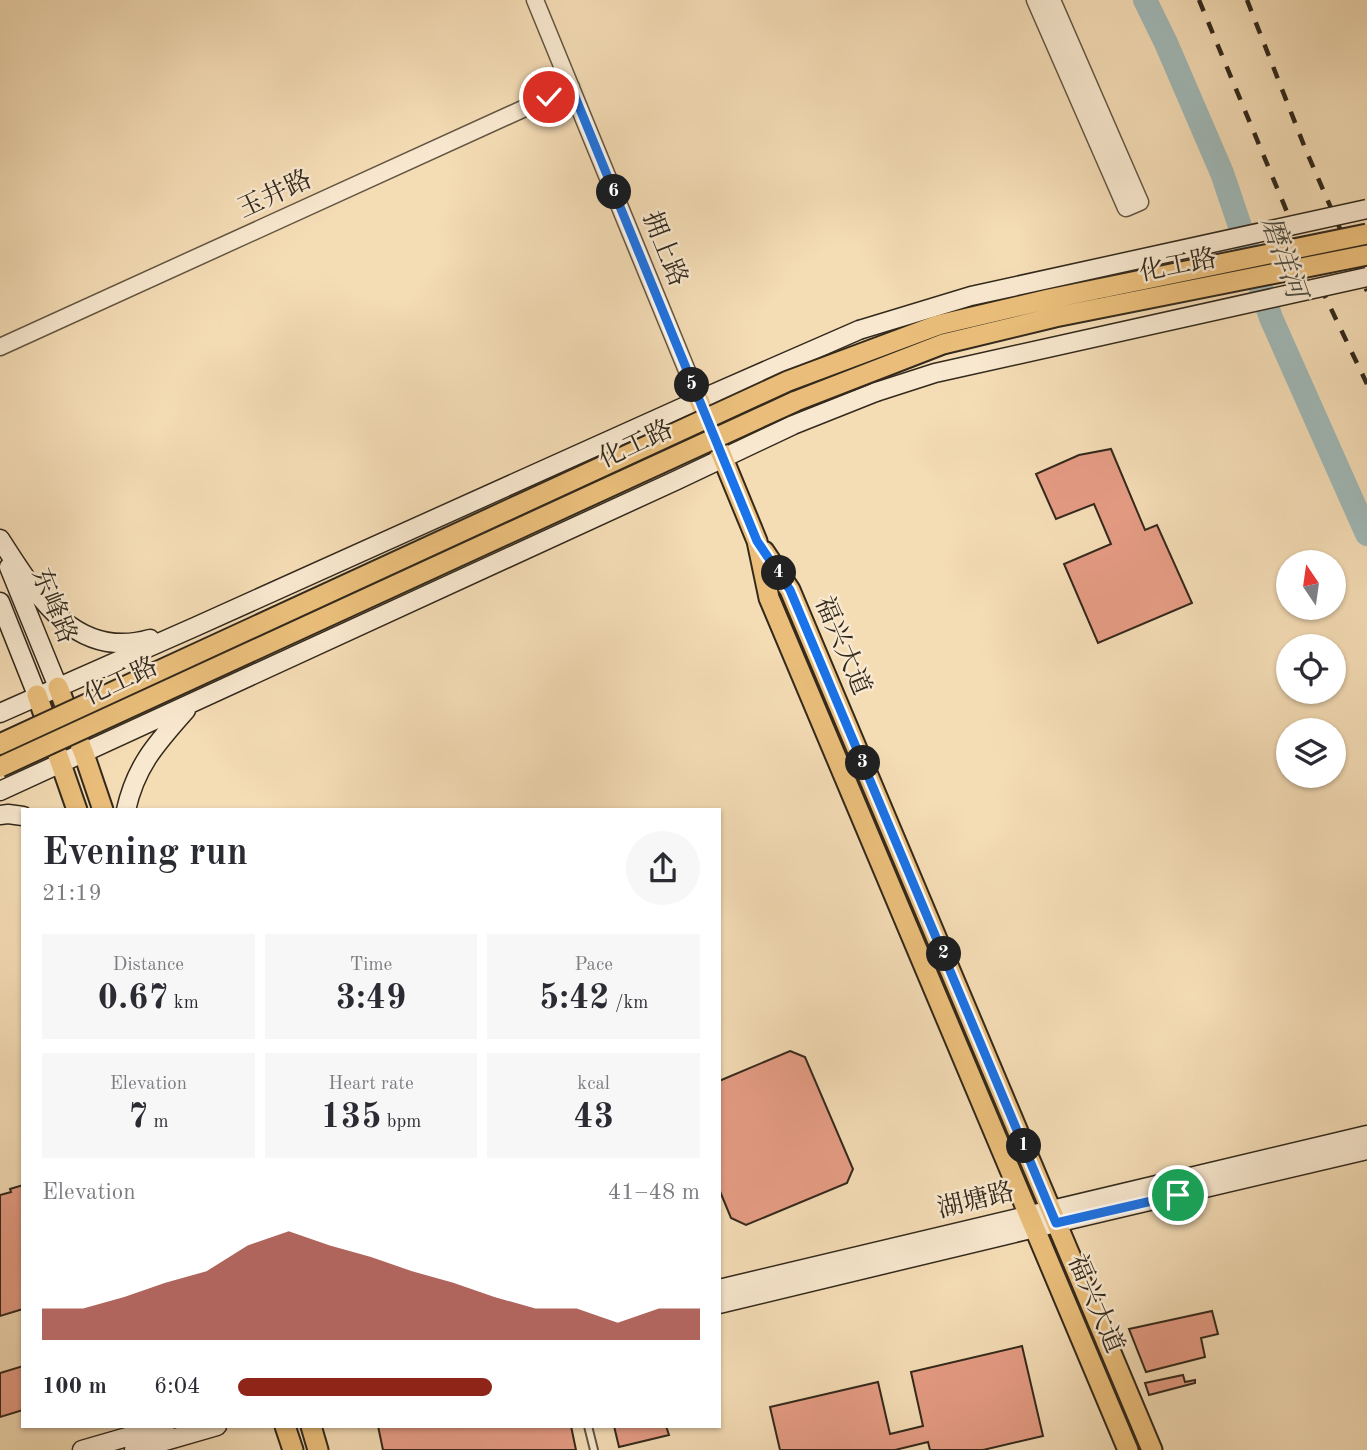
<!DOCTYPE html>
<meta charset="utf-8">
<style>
body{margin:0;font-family:"Old Standard TT","Noto Serif SC",serif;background:#f7f7f7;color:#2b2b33;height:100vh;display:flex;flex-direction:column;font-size:26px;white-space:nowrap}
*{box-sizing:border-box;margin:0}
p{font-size:23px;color:#7c7c81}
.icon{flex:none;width:38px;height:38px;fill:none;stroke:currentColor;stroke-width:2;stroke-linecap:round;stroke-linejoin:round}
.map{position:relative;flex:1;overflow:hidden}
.details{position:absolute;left:21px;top:808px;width:700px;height:620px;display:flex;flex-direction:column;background:#fff;border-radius:0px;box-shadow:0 2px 5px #0004}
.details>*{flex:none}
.needle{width:46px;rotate:347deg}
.controls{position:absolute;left:1276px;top:550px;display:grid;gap:14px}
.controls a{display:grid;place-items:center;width:70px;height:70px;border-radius:50%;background:#fff;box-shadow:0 2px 5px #0004;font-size:35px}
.pin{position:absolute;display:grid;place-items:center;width:60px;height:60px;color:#fff;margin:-30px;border:4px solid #fff;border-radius:50%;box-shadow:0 2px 7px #0007}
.km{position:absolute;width:35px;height:35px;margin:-18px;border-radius:50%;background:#222;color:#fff;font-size:19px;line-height:35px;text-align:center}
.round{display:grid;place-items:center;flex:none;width:74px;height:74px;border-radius:37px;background:#f7f7f7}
.summary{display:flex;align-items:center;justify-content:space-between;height:119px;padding:0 21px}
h1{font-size:38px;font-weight:600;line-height:52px}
.stats{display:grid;grid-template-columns:repeat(3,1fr);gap:10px;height:119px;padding:7px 21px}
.stats div{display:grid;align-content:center;border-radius:0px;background:#f7f7f7;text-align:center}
.stats b{font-size:35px;font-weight:600}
.stats small{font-size:19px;font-weight:400}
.stats p{font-size:19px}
.chart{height:196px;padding:14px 21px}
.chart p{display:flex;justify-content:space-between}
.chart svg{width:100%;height:126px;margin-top:7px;fill:#8f2418;opacity:.7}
ul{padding:0 21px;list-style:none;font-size:23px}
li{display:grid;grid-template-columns:112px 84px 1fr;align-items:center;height:52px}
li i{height:18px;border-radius:9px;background:#8f2418}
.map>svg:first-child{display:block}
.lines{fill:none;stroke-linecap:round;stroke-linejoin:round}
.river{stroke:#a0b9b8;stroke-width:24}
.building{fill:#e59c84;stroke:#33291c;stroke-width:2}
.service-casing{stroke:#635642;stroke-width:10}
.tertiary-casing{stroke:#635642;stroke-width:19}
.secondary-casing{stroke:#33291c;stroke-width:21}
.primary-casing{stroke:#33291c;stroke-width:23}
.service{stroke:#f8e8cf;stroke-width:6}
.tertiary{stroke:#f8e8cf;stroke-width:16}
.secondary{stroke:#f8e8cf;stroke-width:18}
.primary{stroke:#eabe7a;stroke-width:19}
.rail{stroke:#33291c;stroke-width:4.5;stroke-dasharray:12 12;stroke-linecap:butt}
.secondary-bridge-casing{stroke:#33291c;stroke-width:21;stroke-linecap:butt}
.trunk-bridge-casing{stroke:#33291c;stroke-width:23;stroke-linecap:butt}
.secondary-bridge{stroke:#f8e8cf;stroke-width:18}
.trunk-bridge{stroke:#eabe7a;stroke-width:19}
.route-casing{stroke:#fff;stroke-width:14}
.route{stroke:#1a73e8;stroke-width:9}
.labels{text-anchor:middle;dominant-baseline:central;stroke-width:5;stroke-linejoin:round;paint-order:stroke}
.street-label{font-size:26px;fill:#33291c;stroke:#f8e8cf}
.water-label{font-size:28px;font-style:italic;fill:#4e4d43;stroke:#f8e8cf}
</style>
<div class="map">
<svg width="1367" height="1450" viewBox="0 0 1367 1450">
<rect width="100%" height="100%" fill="#f4dcb5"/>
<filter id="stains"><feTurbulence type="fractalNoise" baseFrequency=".00286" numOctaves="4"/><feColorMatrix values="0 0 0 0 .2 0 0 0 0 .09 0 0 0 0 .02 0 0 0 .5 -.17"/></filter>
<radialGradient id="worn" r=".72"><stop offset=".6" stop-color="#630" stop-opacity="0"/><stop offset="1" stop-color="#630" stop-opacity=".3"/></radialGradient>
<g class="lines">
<path class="river" d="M1145,0L1166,43L1222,173L1271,318L1367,534"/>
</g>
<path class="building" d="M1111,449L1145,530L1157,525L1192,603L1098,643L1064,564L1111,544L1094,504L1056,519L1036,474L1079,455Z
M790,1051L805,1057L853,1169L847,1183L746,1225L731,1218L719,1189V1081Z
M23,1185V1309L0,1316V1195L11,1192L10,1189Z
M1212,1311L1218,1334L1201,1338L1205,1357L1146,1372L1129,1329Z
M1022,1346L1043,1436L983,1450H930L928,1442L895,1450H780L770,1407L878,1382L890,1434L923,1426L911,1372Z
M23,1366V1410L0,1417V1373Z
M1183,1375L1185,1382L1195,1380V1383L1149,1395L1145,1383Z
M378,1426H571L576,1450H383Z
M614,1426H666L669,1435L619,1447Z"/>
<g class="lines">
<g class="service-casing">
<path id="service" d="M588,1426L594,1450"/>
</g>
<g class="tertiary-casing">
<path id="tertiary" d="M535,0L699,400
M1035,0L1126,208L1140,202L1052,0
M0,347L571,87"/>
</g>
<g class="secondary-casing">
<path id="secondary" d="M0,539C35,593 74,661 150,639
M9,567L58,687
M0,602L37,695
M0,713L197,626L699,400L859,330
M0,791L677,480L793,425L876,392
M126,810C136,765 157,743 186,710
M0,815L8,814L23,816
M719,1289L1367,1135
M719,1304L1056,1223L1367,1150
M82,1450L165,1426
M134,1450L217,1426"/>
</g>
<g class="primary-casing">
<path id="primary" d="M699,400L757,541L769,598L1128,1450
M764,551L790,590L1152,1450
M58,687L84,754L103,810
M37,695L77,810
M285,1426L293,1450
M311,1426L318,1450"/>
</g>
<use href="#service" class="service"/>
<use href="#tertiary" class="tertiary"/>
<use href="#secondary" class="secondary"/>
<use href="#primary" class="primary"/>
<path class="rail" d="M1199,0L1302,248L1367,384
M1247,0L1305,148L1367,291"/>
<g class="secondary-bridge-casing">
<path id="secondary-bridge" d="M859,330L971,296L1367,209
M876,392L935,373L1367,277"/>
</g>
<g class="trunk-bridge-casing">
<path id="trunk-bridge" d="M0,744L788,381L938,325L1049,299L1367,234
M0,767L796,401L943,344L1055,317L1367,255"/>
</g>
<use href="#secondary-bridge" class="secondary-bridge"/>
<use href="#trunk-bridge" class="trunk-bridge"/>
</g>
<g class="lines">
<g class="route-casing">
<path id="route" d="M549,97L571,87L757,541L790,590L1056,1223L1178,1195"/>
</g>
<use href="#route" class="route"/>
</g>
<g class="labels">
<g class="street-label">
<text transform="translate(275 195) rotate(-25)">玉井路</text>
<text transform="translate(664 249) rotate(68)">拥上路</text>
<text transform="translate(1178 266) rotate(-11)">化工路</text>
<text transform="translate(636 445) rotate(-25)">化工路</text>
<text transform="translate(53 606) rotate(68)">东峰路</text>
<text transform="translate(842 646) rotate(67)">福兴大道</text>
<text transform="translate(121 682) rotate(-25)">化工路</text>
<text transform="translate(976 1201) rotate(-14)">湖塘路</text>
<text transform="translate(1095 1304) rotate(67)">福兴大道</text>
</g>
<g class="water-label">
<text transform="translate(1282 258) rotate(71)">磨洋河</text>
</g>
</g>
<rect width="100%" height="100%" filter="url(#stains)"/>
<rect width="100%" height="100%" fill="url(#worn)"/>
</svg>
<div class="controls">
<a><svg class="needle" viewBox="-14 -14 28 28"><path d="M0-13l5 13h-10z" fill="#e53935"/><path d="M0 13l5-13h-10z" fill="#7c7c81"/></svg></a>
<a><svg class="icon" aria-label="locate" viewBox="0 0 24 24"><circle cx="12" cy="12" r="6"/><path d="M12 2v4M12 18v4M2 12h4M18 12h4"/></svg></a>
<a><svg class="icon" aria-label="layers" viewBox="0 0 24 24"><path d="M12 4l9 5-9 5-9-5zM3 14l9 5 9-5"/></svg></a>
</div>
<div class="pin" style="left:1178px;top:1195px;background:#1e9e55"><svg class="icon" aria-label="arrive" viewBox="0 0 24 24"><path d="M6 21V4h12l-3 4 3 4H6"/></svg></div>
<div class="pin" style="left:549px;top:97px;background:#d93025"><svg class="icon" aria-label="check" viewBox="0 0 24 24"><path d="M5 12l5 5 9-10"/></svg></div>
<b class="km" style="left:1024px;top:1146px">1</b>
<b class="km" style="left:944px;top:954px">2</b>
<b class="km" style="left:863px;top:763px">3</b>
<b class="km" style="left:779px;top:573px">4</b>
<b class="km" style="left:692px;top:385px">5</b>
<b class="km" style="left:614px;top:192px">6</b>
<section class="details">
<div class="summary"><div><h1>Evening run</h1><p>21:19</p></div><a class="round"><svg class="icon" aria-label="share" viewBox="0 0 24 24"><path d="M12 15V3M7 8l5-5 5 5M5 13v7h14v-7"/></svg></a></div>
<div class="stats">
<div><p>Distance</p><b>0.67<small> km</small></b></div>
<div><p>Time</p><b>3:49</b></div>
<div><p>Pace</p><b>5:42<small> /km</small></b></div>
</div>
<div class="stats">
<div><p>Elevation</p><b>7<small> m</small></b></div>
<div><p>Heart rate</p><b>135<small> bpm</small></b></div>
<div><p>kcal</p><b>43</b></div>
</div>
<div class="chart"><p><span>Elevation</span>41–48 m</p>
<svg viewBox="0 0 160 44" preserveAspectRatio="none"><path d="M0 44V33L10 33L20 29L30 24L40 20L50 11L60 6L70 11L80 15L90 20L100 24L110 29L120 33L130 33L140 38L150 33L160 33V44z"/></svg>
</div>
<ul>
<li><b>100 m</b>6:04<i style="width:55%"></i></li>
</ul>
</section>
</div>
